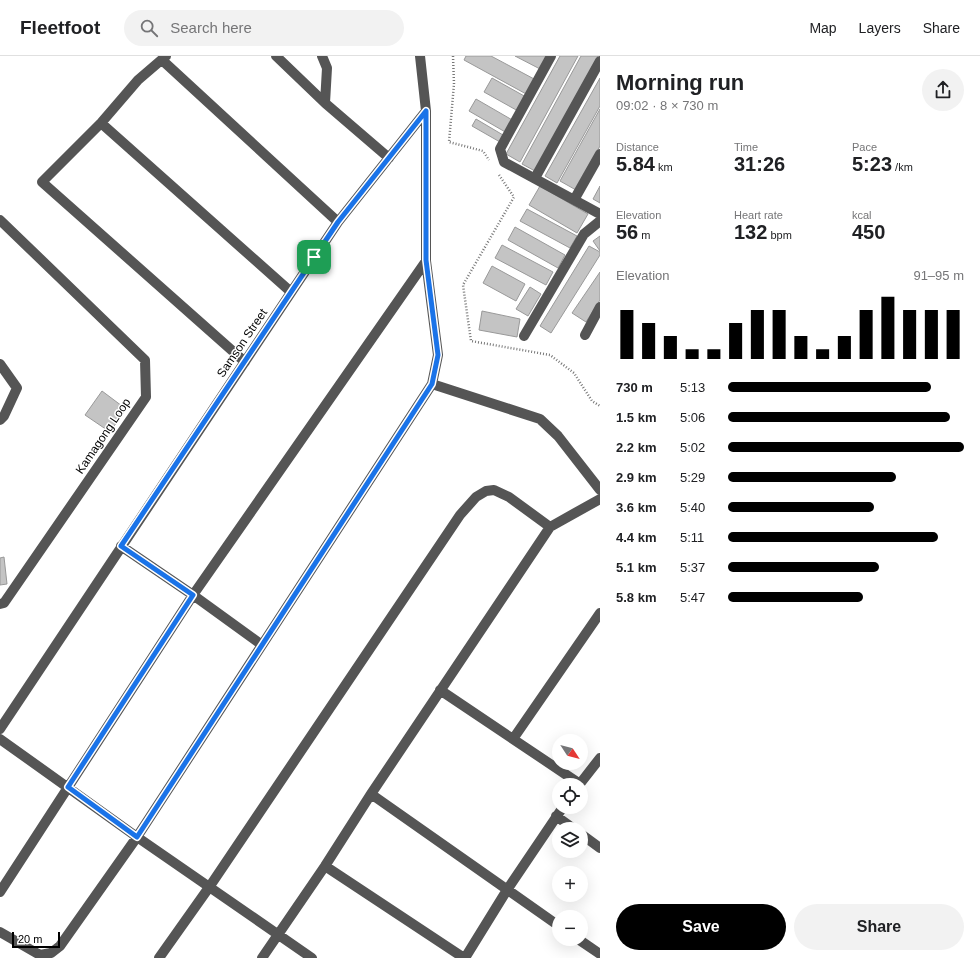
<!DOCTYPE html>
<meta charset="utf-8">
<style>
body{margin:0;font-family:Arial,sans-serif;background:#f2f2f2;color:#202124;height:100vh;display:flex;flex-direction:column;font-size:15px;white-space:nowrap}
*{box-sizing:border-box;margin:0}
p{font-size:13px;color:#757577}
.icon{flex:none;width:22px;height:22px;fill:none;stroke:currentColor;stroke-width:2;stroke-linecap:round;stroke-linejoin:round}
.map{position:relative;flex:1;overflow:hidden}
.drawer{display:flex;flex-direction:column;background:#fff;width:380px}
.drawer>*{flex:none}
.needle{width:26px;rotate:126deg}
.buttons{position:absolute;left:552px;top:678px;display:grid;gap:8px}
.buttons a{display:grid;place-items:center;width:36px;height:36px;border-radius:50%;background:#fff;box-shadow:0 4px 16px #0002;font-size:20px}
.scale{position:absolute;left:12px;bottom:10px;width:48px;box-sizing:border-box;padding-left:4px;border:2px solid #000;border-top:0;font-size:11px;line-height:14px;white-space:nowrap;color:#000;-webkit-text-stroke:3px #fff;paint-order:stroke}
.pin{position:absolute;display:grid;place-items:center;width:34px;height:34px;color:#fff;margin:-17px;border-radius:8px;box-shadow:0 2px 6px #0006}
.round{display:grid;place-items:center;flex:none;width:42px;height:42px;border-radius:21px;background:#f2f2f2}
.overview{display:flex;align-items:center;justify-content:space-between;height:68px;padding:0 16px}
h1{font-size:22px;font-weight:700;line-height:30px}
.stats{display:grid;grid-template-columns:repeat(3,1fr);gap:6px;height:68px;padding:4px 16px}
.stats div{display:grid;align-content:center}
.stats b{font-size:20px;font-weight:700}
.stats small{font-size:11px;font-weight:400}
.stats p{font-size:11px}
.chart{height:112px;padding:8px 16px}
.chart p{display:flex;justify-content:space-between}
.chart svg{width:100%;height:72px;margin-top:4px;stroke:#000;stroke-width:6}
.primary-button{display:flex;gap:8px;margin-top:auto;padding:8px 16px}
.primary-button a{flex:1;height:46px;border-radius:24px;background:#000;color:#fff;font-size:16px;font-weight:700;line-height:46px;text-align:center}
.primary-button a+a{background:#f2f2f2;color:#202124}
ul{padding:0 16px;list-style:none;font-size:13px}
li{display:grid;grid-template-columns:64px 48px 1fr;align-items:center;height:30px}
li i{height:10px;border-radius:5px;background:#000}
header{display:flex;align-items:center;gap:24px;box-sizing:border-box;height:56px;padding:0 20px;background:#fff;border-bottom:1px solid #e0e0e0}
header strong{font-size:19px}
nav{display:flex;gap:22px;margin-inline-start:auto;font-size:14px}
.search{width:280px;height:36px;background:#f2f2f2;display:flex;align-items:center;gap:10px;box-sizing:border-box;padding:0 14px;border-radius:22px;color:#757577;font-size:15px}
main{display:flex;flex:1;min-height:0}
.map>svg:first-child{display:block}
.building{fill:#c4c4c4;stroke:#999}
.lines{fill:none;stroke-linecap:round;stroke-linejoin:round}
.path{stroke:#777;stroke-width:2.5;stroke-dasharray:1 2;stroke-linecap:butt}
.minor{stroke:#555;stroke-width:10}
.route-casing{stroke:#fff;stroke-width:8}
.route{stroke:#1a73e8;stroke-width:5}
.labels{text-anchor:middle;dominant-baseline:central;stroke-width:3;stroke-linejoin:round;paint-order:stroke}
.street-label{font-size:12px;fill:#000;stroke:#fff}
</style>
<header>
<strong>Fleetfoot</strong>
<div class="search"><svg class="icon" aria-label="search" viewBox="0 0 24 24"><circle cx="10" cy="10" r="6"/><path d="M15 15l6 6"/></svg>Search here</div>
<nav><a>Map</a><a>Layers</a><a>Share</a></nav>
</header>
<main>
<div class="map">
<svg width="600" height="902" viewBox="0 0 600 902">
<rect width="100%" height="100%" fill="#fff"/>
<path class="building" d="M466,0H491L536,24L528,39L464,4Z
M515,0H548L542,14Z
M560,0H578L520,106L506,98Z
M581,0H598L535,115L522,108Z
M492,22L526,41L518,55L484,36Z
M600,22V50L557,127L545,120Z
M476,43L514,65L507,77L469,55Z
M600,53V90L576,134L560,125Z
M476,63L503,79L500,86L472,70Z
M540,130L588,158L577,177L529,149Z
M600,130V147L593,143Z
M527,153L577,180L570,192L520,165Z
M515,171L565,199L558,212L508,184Z
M600,180V195L593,185Z
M502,189L553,216L546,229L495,202Z
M589,190L600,196V199L551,277L540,270Z
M492,210L525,228L516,245L483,227Z
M600,216V244L586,266L572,257Z
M530,231L541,238L528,260L516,253Z
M482,255L520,263L517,281L479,274Z
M102,335L126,353L110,376L85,359Z
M4,501L7,528L0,529V502Z"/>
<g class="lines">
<path class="path" d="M453,0L454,28L449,86L483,95L489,104
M499,119L514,141L463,229L471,285L550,299L574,317L592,345L600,350"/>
<path class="minor" d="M166,0L138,24L101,67L42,126L245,306
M276,0L325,47L389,102
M322,0L327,12L325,47
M551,0L500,93L504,106L600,158
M162,4L338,166
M101,67L291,236
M535,122L600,5
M574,144L600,98
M0,164L145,304L146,341L4,547L0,548
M585,279L600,251
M524,280L584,178L600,165
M0,308L17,332L4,360L0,364
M432,328L540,363L558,380L600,434
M121,490L193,539L262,589
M440,634L580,728
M0,673L338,166L426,55
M0,683L137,781L312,902
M513,683L600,557
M579,729L600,702
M371,738L559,870
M556,760L574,773
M581,778L600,792
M325,810L464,902
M0,836L193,539L426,205
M0,876L40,899L51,897L60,890L137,781L432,328L438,299L426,205V55L420,0
M578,883L600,898
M159,902L210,830L460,459L476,441L486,435L494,434L509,441L550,471
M262,902L325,810L371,738L550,471L600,443
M465,902L507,834L563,751"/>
</g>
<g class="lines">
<g class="route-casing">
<path id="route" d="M426,55V204L438,299L432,328L137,781L68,731L193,539L121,490L338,166Z"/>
</g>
<use href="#route" class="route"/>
</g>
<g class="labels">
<g class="street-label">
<text transform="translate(242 287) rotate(-56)">Samson Street</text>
<text transform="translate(103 380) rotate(-56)">Kamagong Loop</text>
</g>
</g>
</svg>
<div class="buttons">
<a><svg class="needle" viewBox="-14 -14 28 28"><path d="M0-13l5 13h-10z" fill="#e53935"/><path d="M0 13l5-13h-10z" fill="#757577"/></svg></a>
<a><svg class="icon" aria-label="locate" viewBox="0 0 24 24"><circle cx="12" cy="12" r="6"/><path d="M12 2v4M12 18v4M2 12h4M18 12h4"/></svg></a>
<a><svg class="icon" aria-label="layers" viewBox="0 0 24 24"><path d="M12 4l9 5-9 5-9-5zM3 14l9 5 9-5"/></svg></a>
<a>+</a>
<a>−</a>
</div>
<div class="scale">20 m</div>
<div class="pin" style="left:314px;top:201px;background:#1e9e55"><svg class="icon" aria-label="arrive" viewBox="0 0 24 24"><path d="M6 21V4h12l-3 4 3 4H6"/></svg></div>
</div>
<section class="drawer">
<div class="overview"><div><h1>Morning run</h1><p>09:02 · 8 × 730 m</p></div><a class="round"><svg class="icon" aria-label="share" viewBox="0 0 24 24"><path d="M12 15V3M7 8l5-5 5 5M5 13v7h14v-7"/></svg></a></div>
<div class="stats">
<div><p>Distance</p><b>5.84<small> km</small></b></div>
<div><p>Time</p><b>31:26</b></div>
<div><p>Pace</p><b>5:23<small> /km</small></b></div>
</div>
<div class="stats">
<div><p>Elevation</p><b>56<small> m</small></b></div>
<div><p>Heart rate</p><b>132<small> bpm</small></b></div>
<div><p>kcal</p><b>450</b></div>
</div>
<div class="chart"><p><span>Elevation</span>91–95 m</p>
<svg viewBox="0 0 160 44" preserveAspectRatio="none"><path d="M5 44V14M15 44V22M25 44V30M35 44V38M45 44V38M55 44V22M65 44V14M75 44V14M85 44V30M95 44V38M105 44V30M115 44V14M125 44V6M135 44V14M145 44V14M155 44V14"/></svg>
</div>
<ul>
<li><b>730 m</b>5:13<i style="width:86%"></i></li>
<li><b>1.5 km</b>5:06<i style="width:94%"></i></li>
<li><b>2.2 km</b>5:02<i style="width:100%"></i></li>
<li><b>2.9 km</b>5:29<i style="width:71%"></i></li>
<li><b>3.6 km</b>5:40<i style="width:62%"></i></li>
<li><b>4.4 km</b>5:11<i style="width:89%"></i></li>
<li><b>5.1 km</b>5:37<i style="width:64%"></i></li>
<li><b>5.8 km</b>5:47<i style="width:57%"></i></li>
</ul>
<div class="primary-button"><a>Save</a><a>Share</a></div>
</section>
</main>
